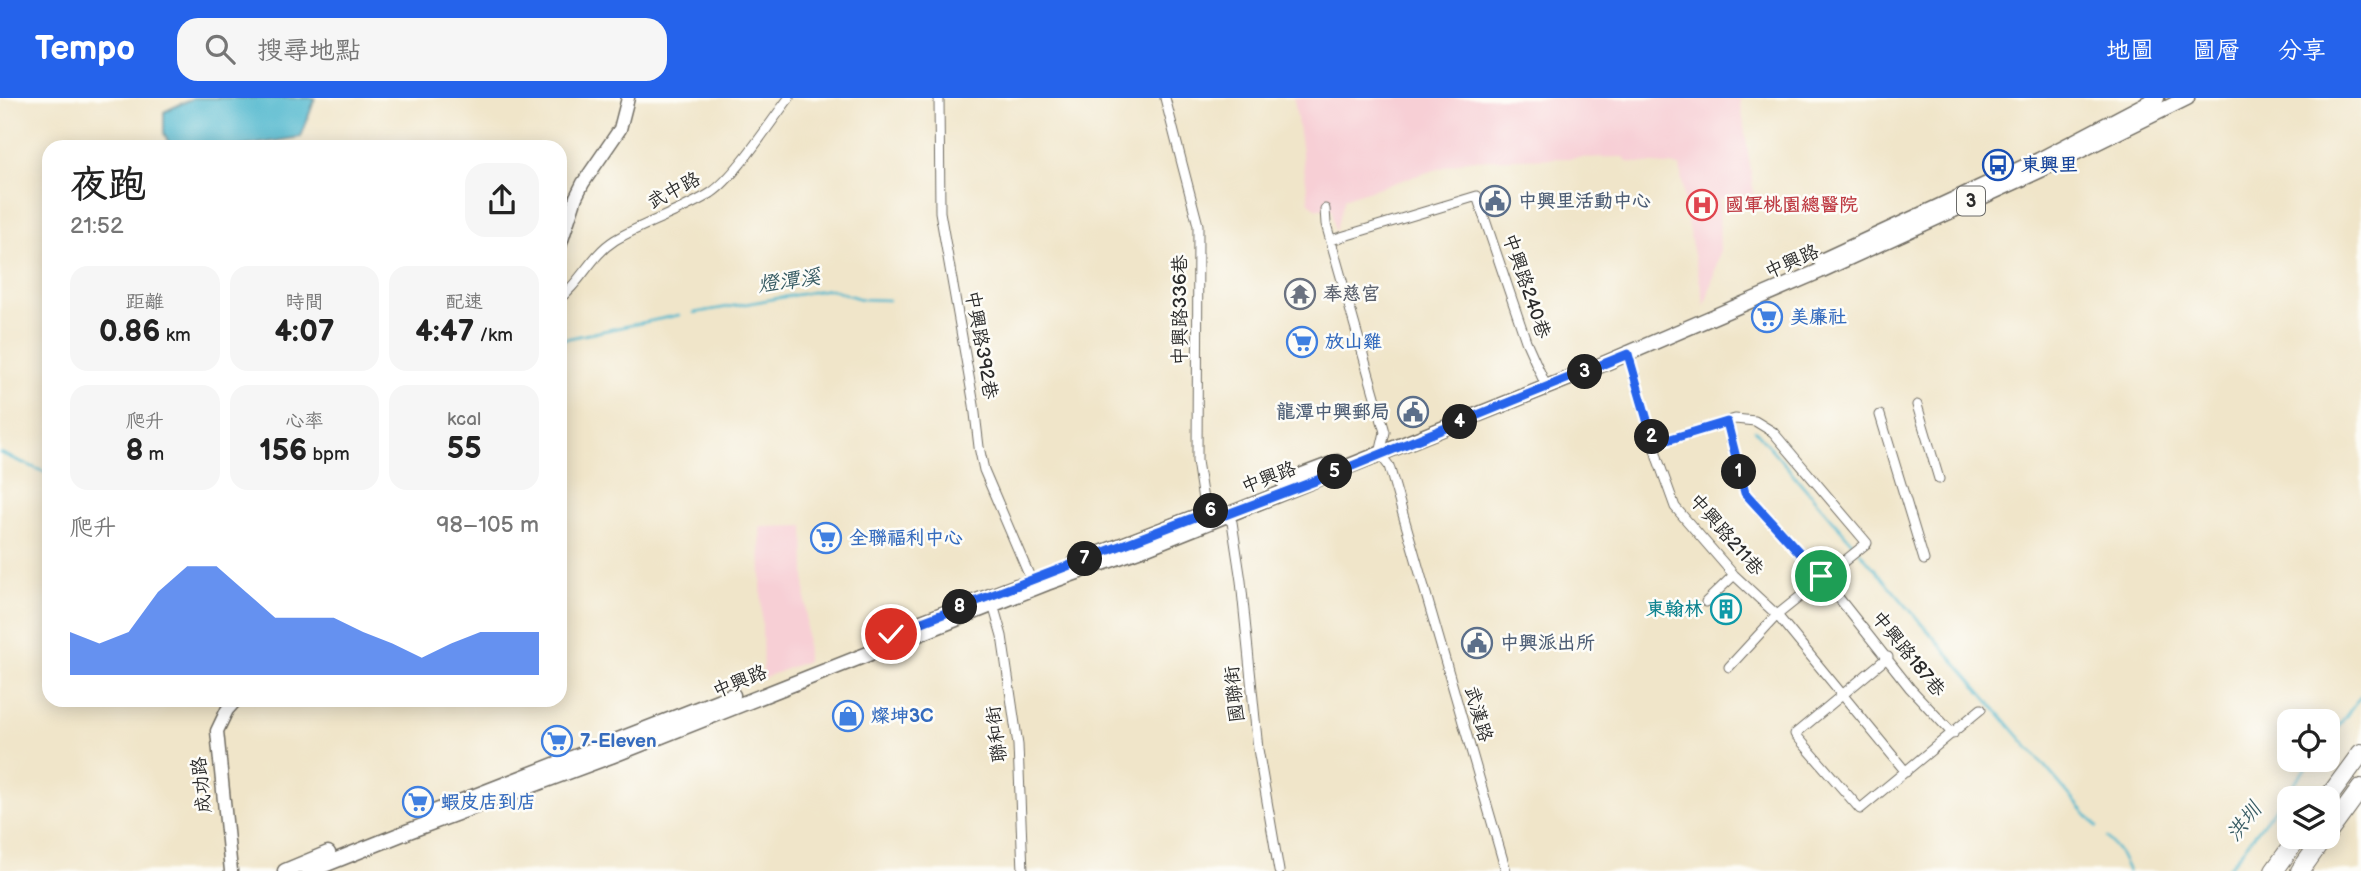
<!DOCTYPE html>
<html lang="zh-TW">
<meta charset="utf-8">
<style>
body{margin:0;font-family:"Balsamiq Sans","LXGW WenKai TC",sans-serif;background:#f6f6f6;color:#222;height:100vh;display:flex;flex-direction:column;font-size:26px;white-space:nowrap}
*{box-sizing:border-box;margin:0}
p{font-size:23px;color:#767676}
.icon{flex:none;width:38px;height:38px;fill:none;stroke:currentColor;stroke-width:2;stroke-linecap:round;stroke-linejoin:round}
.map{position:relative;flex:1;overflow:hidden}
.side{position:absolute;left:42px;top:42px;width:525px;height:567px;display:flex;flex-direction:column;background:#fff;border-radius:21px;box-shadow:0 4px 18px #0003}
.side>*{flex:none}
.fabs{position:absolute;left:2277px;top:611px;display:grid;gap:14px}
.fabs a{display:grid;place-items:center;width:63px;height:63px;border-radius:14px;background:#fff;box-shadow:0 4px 18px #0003;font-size:35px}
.pin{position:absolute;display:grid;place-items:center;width:60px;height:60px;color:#fff;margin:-30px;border:4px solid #fff;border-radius:50%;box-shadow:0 2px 7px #0007}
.km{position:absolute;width:35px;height:35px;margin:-18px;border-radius:50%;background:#222;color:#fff;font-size:19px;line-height:35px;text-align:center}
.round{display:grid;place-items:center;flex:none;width:74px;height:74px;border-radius:21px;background:#f6f6f6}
.summary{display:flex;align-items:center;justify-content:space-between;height:119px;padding:0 28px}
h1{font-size:38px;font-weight:700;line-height:52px}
.metrics{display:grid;grid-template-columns:repeat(3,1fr);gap:10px;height:119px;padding:7px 28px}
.metrics div{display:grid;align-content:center;border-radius:18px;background:#f6f6f6;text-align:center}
.metrics b{font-size:30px;font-weight:700}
.metrics small{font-size:19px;font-weight:400}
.metrics p{font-size:19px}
.chart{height:196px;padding:14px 28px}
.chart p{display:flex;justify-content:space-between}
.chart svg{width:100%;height:126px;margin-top:7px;fill:#2563eb;opacity:.7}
header{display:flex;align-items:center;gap:42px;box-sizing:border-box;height:98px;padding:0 35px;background:#2563eb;color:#fff}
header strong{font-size:33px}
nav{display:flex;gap:38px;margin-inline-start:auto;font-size:24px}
.search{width:490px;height:63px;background:#f6f6f6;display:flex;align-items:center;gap:18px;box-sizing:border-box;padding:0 24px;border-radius:21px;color:#767676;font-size:26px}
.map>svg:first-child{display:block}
.built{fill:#f7cfd5}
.water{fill:#50b7ce;stroke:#3e717c;stroke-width:2}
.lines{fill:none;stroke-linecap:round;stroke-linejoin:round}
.stream{stroke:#50b7ce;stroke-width:2.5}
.minor-casing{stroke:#706c62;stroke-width:11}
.tertiary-casing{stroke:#706c62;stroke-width:15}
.primary-casing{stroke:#706c62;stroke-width:17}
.motorway-casing{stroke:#706c62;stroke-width:20}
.minor{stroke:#fff;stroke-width:9}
.tertiary{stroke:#fff;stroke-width:12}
.primary{stroke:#fff;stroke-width:14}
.motorway{stroke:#fff;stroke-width:18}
.route-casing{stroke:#fff;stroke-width:14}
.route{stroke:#2563eb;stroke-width:9}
.labels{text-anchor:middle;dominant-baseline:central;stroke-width:5;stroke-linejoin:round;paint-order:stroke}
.shield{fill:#fdfcf7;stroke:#6a6a68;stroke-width:2}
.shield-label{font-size:18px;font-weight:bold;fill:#2b2b2b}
.transit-label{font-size:19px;font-weight:bold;fill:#164399;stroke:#fdfcf7;text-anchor:start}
.street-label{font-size:19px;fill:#2b2b2b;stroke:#fdfcf7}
.service-label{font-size:19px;font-weight:bold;fill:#4e5e75;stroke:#fdfcf7;text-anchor:start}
.health-label{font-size:19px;font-weight:bold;fill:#be3a42;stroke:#fdfcf7;text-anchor:start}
.worship-label{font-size:19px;font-weight:bold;fill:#5b616d;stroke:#fdfcf7;text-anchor:start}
.shop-label{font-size:19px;font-weight:bold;fill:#366cbe;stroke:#fdfcf7;text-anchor:start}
.culture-label{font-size:19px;font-weight:bold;fill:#0d838f;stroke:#fdfcf7;text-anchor:end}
.water-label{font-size:21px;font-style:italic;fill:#385c64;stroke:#fdfcf7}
</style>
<header>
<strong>Tempo</strong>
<div class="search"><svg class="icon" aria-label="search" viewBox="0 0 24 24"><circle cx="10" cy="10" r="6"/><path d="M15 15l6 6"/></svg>搜尋地點</div>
<nav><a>地圖</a><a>圖層</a><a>分享</a></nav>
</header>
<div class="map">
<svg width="2361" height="773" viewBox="0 0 2361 773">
<rect width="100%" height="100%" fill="#fdfcf7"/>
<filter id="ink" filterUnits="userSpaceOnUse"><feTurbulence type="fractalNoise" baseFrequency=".0143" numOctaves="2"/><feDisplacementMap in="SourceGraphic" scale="14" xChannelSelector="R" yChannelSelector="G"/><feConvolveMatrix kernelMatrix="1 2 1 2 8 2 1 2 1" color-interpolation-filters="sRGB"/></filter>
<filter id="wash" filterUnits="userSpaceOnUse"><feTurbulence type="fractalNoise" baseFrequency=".00686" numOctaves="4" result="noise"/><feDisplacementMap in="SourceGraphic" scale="28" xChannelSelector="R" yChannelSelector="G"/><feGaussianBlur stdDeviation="1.57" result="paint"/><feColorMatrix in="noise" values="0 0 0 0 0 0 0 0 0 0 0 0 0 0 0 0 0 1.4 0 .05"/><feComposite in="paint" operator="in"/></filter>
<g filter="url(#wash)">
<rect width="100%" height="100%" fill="#f0e5c9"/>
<path class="built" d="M1294,0H1740L1754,96L1719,101L1720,154L1705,208L1687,124L1680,68L1627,64L1624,59L1467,62L1345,100L1335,134L1332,111H1316L1309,104Z
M804,428L807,563L763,580L760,429Z"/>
<path class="water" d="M193,0H315L301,39L238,49H171L164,35V14Z"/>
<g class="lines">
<path class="stream" d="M694,215L829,191L861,201L889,202
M560,242L679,217
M1755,332L1856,449
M0,355L49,376
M1860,454L2097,729
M2328,642L2361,598
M2107,740L2118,753L2128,773
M2226,773L2312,662"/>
</g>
</g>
<g filter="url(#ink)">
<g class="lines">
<g class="minor-casing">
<path id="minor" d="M939,0L940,114L974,307L979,349L984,372L1035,491
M1165,0L1198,127L1197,363L1203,402L1232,424L1241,483L1258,651L1279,773
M1325,111L1326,126L1385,334L1380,356L1389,368L1506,773
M1331,142L1477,98L1526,243L1546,288
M560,200C582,183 591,157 615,142C645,124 681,114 711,95C736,78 769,26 789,0
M1628,256L1658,362L1675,409L1734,477L1777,517L1906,674
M1917,307L1939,381
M1880,317L1924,462
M1727,324L1745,395L1823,480L1910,590L1953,636
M1654,346L1735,321L1755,323L1773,334L1867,445L1777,517L1729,569
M992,503L1002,538L1018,647L1023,773
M1706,504L1734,477
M1888,559L1795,636L1860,711L1981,611"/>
</g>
<g class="tertiary-casing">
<path id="tertiary" d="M560,148L576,99L583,85L620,31L628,0
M231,773L217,633L227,612L236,602"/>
</g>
<g class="primary-casing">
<path id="primary" d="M1821,163L2039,62L2157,0
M1284,384L1337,364
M1075,465L1203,416
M895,534L1017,488
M429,716L733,597
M285,773L328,755
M309,773L409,733L611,658L1047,485L1147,449L1587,273L1820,173L2041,72L2187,0"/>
</g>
<g class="motorway-casing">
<path id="motorway" d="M2328,700L2361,655
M2328,735L2361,690
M2274,773L2299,738
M2300,773L2325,738"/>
</g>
<use href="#minor" class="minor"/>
<use href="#tertiary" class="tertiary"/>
<use href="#primary" class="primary"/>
<use href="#motorway" class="motorway"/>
</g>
</g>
<g class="lines" filter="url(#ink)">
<g class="route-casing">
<path id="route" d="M891,536L1216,411L1225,417L1315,383L1628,256L1654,346L1727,324L1745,395L1821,478"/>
</g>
<use href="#route" class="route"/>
</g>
<defs>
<g id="bus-ring" transform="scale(1.575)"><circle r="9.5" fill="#fdfcf7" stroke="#1a4fb4" stroke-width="1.5"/><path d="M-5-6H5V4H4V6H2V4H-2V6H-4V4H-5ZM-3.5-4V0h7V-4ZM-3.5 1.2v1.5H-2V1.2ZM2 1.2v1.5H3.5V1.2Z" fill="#1a4fb4"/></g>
<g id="civic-ring" transform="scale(1.575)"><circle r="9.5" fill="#fdfcf7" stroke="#5c6f8a" stroke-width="1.5"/><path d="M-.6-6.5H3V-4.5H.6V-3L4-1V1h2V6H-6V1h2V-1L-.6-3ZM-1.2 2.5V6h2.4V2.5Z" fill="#5c6f8a"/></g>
<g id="hospital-ring" transform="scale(1.575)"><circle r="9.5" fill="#fdfcf7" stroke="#e0444e" stroke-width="1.5"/><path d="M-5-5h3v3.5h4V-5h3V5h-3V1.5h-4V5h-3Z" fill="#e0444e"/></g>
<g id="temple-ring" transform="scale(1.575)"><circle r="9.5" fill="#fdfcf7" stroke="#6b7280" stroke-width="1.5"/><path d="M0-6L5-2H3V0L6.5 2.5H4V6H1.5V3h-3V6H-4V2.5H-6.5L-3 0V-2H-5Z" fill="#6b7280"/></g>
<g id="supermarket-ring" transform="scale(1.575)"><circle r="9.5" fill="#fdfcf7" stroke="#3f7fe0" stroke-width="1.5"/><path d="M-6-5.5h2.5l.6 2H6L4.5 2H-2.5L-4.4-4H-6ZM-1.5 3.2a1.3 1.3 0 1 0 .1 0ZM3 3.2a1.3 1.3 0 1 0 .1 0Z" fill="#3f7fe0"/></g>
<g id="building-ring" transform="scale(1.575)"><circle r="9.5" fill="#fdfcf7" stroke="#0f9aa8" stroke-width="1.5"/><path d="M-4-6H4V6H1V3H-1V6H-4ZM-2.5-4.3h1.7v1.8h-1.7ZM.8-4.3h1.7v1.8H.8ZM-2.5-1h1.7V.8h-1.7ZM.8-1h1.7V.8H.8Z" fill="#0f9aa8"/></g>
<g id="shop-ring" transform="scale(1.575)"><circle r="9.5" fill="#fdfcf7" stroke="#3f7fe0" stroke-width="1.5"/><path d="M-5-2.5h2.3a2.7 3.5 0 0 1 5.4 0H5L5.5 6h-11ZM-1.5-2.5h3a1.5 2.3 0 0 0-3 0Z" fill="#3f7fe0"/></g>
</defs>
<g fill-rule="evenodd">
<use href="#bus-ring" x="1998" y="67"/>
<use href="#civic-ring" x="1495" y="103"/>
<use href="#hospital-ring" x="1702" y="107"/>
<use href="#temple-ring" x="1300" y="196"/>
<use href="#supermarket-ring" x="1767" y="219"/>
<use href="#supermarket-ring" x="1302" y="244"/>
<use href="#civic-ring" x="1413" y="314"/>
<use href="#supermarket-ring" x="826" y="440"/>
<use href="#building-ring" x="1726" y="511"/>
<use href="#civic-ring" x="1477" y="545"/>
<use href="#shop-ring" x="848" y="618"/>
<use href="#supermarket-ring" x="557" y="643"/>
<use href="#supermarket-ring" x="418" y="704"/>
</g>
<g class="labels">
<rect class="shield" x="1957" y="88.5" width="28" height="29" rx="5"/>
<g class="shield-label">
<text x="1971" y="103">3</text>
</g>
<g class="transit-label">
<text x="2021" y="67">東興里</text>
</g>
<g class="street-label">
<text transform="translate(674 93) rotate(-28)">武中路</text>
<text transform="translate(1792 164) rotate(-24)">中興路</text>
<text transform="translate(1526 188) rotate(71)">中興路240巷</text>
<text transform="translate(1180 212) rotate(-90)">中興路336巷</text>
<text transform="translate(981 247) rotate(80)">中興路392巷</text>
<text transform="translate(1269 380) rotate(-21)">中興路</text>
<text transform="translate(1726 437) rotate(49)">中興路211巷</text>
<text transform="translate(1908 556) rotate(51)">中興路187巷</text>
<text transform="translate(740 584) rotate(-22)">中興路</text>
<text transform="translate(1235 596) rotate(-96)">國聯街</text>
<text transform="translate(1478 616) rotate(74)">武漢路</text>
<text transform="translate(997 636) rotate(-97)">聯和街</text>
<text transform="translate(202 687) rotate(-96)">成功路</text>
</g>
<g class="service-label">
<text x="1518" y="103">中興里活動中心</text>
<text x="1390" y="314" text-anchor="end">龍潭中興郵局</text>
<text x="1500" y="545">中興派出所</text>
</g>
<g class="health-label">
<text x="1725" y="107">國軍桃園總醫院</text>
</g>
<g class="worship-label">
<text x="1323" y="196">奉慈宮</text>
</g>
<g class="shop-label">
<text x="1790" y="219">美廉社</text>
<text x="1325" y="244">放山雞</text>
<text x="849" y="440">全聯福利中心</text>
<text x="871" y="618">燦坤3C</text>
<text x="580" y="643">7-Eleven</text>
<text x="441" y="704">蝦皮店到店</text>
</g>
<g class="culture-label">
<text x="1703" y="511">東翰林</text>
</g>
<g class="water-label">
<text transform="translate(789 183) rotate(-8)">燈潭溪</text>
<text transform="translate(2244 724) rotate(-52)">洪圳</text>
</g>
</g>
</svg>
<div class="fabs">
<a><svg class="icon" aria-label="locate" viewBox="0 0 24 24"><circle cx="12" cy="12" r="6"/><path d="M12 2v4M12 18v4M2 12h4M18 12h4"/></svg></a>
<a><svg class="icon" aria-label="layers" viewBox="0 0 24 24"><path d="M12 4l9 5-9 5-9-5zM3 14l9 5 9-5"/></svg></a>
</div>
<div class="pin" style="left:1821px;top:478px;background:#1e9e55"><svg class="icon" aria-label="arrive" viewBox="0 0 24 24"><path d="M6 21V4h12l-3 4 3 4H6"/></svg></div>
<div class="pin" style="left:891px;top:536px;background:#d93025"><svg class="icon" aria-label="check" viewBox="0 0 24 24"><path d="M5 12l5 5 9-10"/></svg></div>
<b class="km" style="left:1739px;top:374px">1</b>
<b class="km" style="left:1652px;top:339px">2</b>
<b class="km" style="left:1585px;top:274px">3</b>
<b class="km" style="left:1460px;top:324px">4</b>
<b class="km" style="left:1335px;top:374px">5</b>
<b class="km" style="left:1211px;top:413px">6</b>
<b class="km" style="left:1085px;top:461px">7</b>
<b class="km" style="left:960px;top:509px">8</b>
<section class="side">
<div class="summary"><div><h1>夜跑</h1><p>21:52</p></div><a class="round"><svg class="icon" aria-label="share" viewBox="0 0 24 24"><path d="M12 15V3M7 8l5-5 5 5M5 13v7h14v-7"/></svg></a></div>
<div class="metrics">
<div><p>距離</p><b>0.86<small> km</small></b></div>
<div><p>時間</p><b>4:07</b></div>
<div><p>配速</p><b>4:47<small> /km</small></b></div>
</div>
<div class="metrics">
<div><p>爬升</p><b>8<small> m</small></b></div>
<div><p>心率</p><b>156<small> bpm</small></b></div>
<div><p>kcal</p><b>55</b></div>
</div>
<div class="chart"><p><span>爬升</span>98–105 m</p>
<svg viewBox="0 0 160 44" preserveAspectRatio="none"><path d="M0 44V29L10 33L20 29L30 15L40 6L50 6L60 15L70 24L80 24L90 24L100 29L110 33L120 38L130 33L140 29L150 29L160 29V44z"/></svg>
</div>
</section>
</div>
